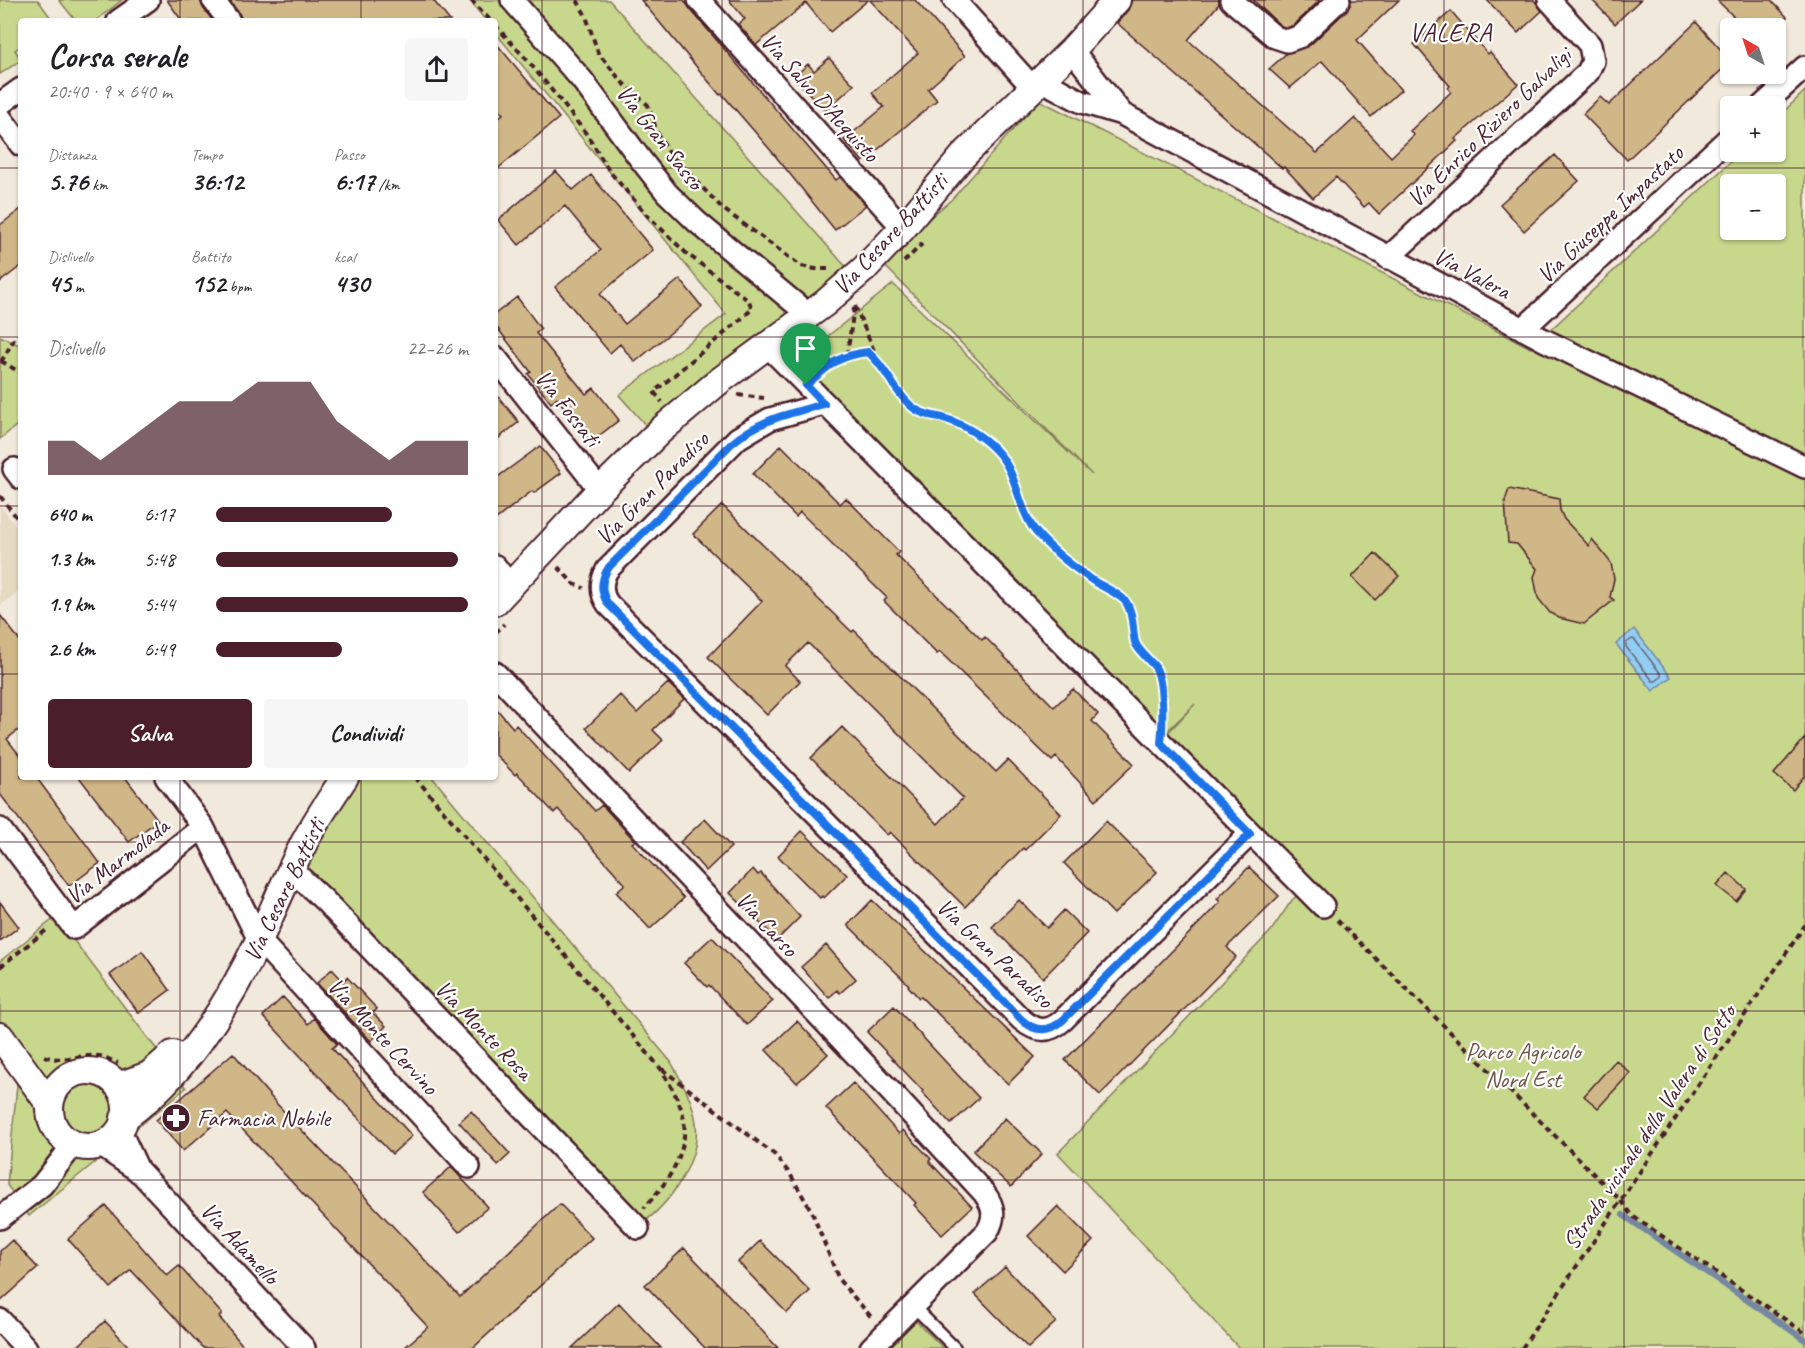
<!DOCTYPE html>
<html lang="it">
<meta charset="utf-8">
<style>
body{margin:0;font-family:Caveat,sans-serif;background:#f6f6f6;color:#202124;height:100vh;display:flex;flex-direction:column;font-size:22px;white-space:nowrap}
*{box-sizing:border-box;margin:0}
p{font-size:20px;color:#757577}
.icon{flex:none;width:33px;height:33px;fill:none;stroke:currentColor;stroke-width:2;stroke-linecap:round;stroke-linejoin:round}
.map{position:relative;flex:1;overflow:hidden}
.drawer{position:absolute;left:18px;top:18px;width:480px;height:762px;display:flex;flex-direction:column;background:#fff;border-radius:6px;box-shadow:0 2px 4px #0004}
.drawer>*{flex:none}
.needle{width:39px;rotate:321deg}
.controls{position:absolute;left:1720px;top:18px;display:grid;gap:12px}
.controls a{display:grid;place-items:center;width:66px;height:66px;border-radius:6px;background:#fff;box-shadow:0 2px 4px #0004;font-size:30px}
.pin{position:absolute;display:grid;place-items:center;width:51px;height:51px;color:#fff;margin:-62px -26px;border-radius:50% 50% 50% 0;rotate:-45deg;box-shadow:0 0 6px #0007}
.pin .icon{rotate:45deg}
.round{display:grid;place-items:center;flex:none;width:63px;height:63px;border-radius:6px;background:#f6f6f6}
.head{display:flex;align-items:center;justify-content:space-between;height:102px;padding:0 30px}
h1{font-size:33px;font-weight:800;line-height:45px}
.metrics{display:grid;grid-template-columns:repeat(3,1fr);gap:9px;height:102px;padding:6px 30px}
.metrics div{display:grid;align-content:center}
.metrics b{font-size:26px;font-weight:800}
.metrics small{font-size:16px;font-weight:400}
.metrics p{font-size:16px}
.chart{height:168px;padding:12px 30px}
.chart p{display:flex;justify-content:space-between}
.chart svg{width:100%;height:108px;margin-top:6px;fill:#4a1f2b;opacity:.7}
.cta{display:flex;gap:12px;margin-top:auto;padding:12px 30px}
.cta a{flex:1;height:69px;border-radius:6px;background:#4a1f2b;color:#fff;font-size:24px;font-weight:800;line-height:69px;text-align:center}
.cta a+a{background:#f6f6f6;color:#202124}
ul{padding:0 30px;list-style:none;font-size:20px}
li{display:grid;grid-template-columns:96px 72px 1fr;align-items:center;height:45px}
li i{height:15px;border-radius:8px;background:#4a1f2b}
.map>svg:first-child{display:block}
.built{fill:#e7dac2}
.green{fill:#c7d88d;stroke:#887c5c;stroke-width:1.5;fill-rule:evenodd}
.water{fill:#92cdf2;stroke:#7587a2;stroke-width:1.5}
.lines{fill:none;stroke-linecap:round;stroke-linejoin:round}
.shore{stroke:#67657b;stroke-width:1.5}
.stream{stroke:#7587a2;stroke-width:6}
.building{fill:#d0b787;stroke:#4a1f2b;stroke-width:1.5}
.service-casing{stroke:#4a1f2b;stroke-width:15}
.minor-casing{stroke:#4a1f2b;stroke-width:26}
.tertiary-casing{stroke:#4a1f2b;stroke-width:30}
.path{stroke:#4a1f2b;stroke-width:4;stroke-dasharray:6 4.5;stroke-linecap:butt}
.service{stroke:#fff;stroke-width:10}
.minor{stroke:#fff;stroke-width:21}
.tertiary{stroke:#fff;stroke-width:26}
.route-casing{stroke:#fff;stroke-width:12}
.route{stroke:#1a73e8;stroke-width:8}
.grid{fill:none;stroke:#4a1f2b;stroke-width:1.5;stroke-opacity:0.55}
.labels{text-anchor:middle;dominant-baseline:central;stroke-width:4.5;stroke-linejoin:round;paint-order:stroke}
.street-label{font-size:24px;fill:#4a1f2b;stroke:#fff}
.park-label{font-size:24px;fill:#705648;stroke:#fff}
.poi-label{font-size:24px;fill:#4a1f2b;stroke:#fff;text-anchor:start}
.neighbourhood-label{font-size:26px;letter-spacing:1.5px;fill:#4a1f2b;stroke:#fff}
</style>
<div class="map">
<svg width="1805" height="1348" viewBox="0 0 1805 1348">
<rect width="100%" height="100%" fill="#f1e9db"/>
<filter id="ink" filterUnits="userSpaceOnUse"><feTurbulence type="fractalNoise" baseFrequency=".0167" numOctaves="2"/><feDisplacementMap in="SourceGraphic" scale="12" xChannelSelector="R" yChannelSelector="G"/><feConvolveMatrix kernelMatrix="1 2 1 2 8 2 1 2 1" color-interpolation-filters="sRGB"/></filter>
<g filter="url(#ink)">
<path class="built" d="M0,505L21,533V590L0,606Z"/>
<path class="green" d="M0,0H38L53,21H21V46L15,50L21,60L0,74Z
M59,0H122L95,21H76Z
M469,0H609L855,277L656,437L619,395L726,314L495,32V21H486Z
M1805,91V1348H1239L1058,1153L1271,931L1292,900L1300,893L1163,738L1195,704L1162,736L794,363L893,284L1092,475L880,261L952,199L1039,100L1531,348L1741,152H1776V119ZM1731,184H1776V230H1731Z
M0,336L21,346V422L0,439Z
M362,777H432L671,1062C681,1080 691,1097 695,1117C704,1158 669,1206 637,1227L302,867L331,817Z
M56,917L186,1088L29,1216L7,1185L17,1085L13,1053L0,1036V961Z
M916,1321L943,1348H888H889Z"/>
<path class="water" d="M1634,629L1671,677L1653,691L1616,644Z"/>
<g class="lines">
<path class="shore" d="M1632,639L1635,640L1661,674V677L1656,681H1653L1626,647V643Z"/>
<path class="stream" d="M1623,1215L1805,1340"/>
</g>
<path class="building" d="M167,0H200L203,8L213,21H182Z
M229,0H433L450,21H242L239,13Z
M641,0H684L690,9L836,180L840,177L866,205L835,230L773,153L722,94L720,95Z
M729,0H868L830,32L806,3L756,45L738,24L745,19Z
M870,0H915L965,56L928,89L937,100L863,162L844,140L884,107L872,93L918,53Z
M1132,0H1219V4L1188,40L1317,153L1355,118L1391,157L1414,135L1410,131L1451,92L1448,88L1450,86L1414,44L1451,11L1488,54L1490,52L1518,84L1455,139L1457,141L1379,214L1369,203L1364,207L1336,177L1313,198L1284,167L1282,168L1117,23L1128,10Z
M1253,0H1320L1294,25L1287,28L1281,26Z
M1351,0H1399L1357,40L1401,90L1371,117L1322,61L1290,88L1269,69L1287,53L1310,45L1348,9Z
M1487,0H1534L1542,11L1518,33Z
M1592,0H1640L1615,24Z
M1717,0H1771L1787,17L1775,28H1745Z
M1696,22L1731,61L1627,160L1583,114L1600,97L1609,105Z
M495,42L559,118L495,171V120L503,114L495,105Z
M829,58L854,85L825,111L794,77L808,64L814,71Z
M1555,155L1579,181L1524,231L1500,204Z
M556,171L573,190L591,175L653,250L600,294L625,324L680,279L702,307L635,362L620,344L610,353L555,287L601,250L565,206L519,245L498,220Z
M21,209V266L0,282V225Z
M517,297L541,329L536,333L586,394L594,388L619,420L591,442L557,398L551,403L528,374L531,372L495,325V314Z
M495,393L519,422L495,441Z
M781,445L840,504L846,498L899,552L896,555L982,640L985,637L1054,707L1073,689L1098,714L1092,721L1134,764L1096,800L1056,757L1052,761L940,652L937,654L884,601L887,598L800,512L796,517L753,474Z
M540,446L561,473L534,493L532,491L495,520V479Z
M1509,489L1559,499L1560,510L1564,519L1589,546L1592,539L1611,563L1614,579L1610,597L1614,600L1584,624L1559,618L1550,613L1538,598L1534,577L1537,569L1517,544L1508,543L1505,501Z
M722,505L852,632L854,630L996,772L1008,760L1061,814L1025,850L1023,848L965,907L890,832L887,835L811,758L842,727L938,824L963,798L808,643L785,666L800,681L767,715L708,657L762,601L693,534Z
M1375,553L1399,576L1375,600L1352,577Z
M0,615L21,642V728L7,739L21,757V777H36L100,863L69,886L0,794Z
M668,683L684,699L653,730L663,740L629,773L586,728L620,695L637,713Z
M495,707L513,728L516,725L595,811L602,805L635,841L632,843L684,898L650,929L616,892L625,884L558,809L554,813L517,773L515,775L495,754Z
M1805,738V775L1793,790L1774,774Z
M79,777H125L158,820L129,842Z
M705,819L731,847L706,871L680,842Z
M1106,821L1157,872L1114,914L1064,863Z
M802,831L847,875L824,898L822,896L820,898L778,856Z
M1249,867L1279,896L1227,947L1236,957L1100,1095L1065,1060L1220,902L1217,899Z
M753,869L758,875L761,873L800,917L777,940L730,893Z
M1728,873L1746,889L1736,901L1717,886Z
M872,900L1035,1057L1008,1084L921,997L919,998L908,986L909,985L848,925Z
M1019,900L1047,928L1064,910L1087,933L1043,978L992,927Z
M0,902L19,927L0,941Z
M712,937L773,1001L747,1025L709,985L707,987L684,963Z
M826,945L856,979L840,993L837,990L829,998L801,967Z
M142,951L170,990L139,1013L110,975Z
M332,969L343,981L347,977L377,1009L373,1013L386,1026L371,1041L317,983Z
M283,997L308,1024L314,1018L337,1044L332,1048L412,1136L392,1154L263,1016Z
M894,1006L979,1098L951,1124L922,1092L923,1091L867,1032Z
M797,1021L828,1054L797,1083L766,1050Z
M233,1053L277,1104L460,1297L560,1204L592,1238L473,1348H404L428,1327L227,1113L183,1151L156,1120Z
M1616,1060L1630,1073L1598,1108L1584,1096Z
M853,1083L899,1134L903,1130L931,1159L929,1161L972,1207L942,1235L914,1205L916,1203L826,1108Z
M471,1111L510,1154L498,1165L459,1122Z
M1005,1118L1042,1154L1011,1187L973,1151Z
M451,1167L488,1207L459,1232L423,1192Z
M106,1206L167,1276L179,1266L222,1314L219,1317L245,1348H203L131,1270L111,1288L68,1239Z
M1058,1206L1093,1241L1063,1271L1028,1236Z
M12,1240L38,1268L0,1302V1251Z
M760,1241L810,1291L787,1313L738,1262Z
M684,1248L722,1288L778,1348H705L645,1285Z
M1005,1267L1056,1322L1028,1348L975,1294Z
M619,1303L661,1348H572Z
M105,1321L130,1348H76Z"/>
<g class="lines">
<g class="service-casing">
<path id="service" d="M913,1306L955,1348"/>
</g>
<g class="minor-casing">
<path id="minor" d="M213,0L229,21
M512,0L582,80L641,160L667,193L697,222L809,315
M699,0L903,228
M954,0L1033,88
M1231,0L1275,37L1287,41L1301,36L1339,0
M118,21L148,0
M1072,50L1122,114
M1041,80L1082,102L1122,114L1544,340L1805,467
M0,104L21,89
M1762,106L1805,67
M0,117L21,145
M1388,258L1588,72L1593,61L1590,45L1549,0
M1523,329L1731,136
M767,345L1323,906
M495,357L600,490
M824,404L770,419L738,438L607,570C601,581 600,593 608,604L1022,1020C1036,1032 1049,1033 1063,1020L1250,834
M14,469L21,478
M495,566L510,586
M495,673L892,1093L984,1193C994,1206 996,1217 987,1232L871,1348
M166,777L203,827L259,940L469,1167
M0,829L74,928L203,827
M291,869L324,900L638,1228
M119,1129L139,1172
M100,1145L140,1172L304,1348
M0,1218L42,1185L74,1144
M0,1320L26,1348"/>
</g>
<g class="tertiary-casing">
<path id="tertiary" d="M495,602L600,490L661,430L718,382L825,303L864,269L903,228L963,156L1072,50L1117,0
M0,1036L50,1105
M50 1109a38 38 0 1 1 76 0a38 38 0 1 1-76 0Z
M118,1086L149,1075L173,1054
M124,1118C185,1075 228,1005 260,938C275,906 288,874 304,843C316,820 331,798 345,777"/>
</g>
<path class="path" d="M471,0L491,21
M577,0L586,16L598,53L622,82L648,105L657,132L669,153L723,209L801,266L815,269H830
M495,25L528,61L559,99L588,136L610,172L647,215L686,253L749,301L752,309L740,320L654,392L662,402
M904,262L922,244
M855,306L878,360
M847,355L854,308
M1,361L21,373
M1,362L16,336
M820,373C838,359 846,355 868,352L878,360L890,381L911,407L929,416L943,418L967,427L998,452L1008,466L1024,514L1036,532L1061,555L1093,581L1125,602L1132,622L1136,644L1157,669L1164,716
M738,395L764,398
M0,496L21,523
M558,567L574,584L584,588
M495,633L504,624
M415,777L661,1069C670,1085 681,1102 684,1120C688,1155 666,1184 644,1208
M1337,920L1621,1201L1631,1215L1805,1333
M0,967L49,928
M44,1056C62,1063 80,1054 99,1056C105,1057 112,1061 118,1063
M662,1069L775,1155L790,1174L812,1212L839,1280L873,1319
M1522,1348L1805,925"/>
<use href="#service" class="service"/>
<use href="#minor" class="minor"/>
<use href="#tertiary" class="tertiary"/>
</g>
</g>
<g class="lines" filter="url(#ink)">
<g class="route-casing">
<path id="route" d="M868,352C886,367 893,390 910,405C919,414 931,415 943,418C964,424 986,438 1000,455C1018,477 1018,509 1036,532C1051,550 1072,566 1092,580C1102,587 1118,592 1126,602C1134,614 1132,630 1135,642C1138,651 1149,659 1155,667C1164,681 1163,726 1161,743L1250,834L1063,1020C1049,1033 1035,1032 1022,1020L608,604C600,592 601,579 609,567L731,444C760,419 788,414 824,404L806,385C830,365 836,356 868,352Z"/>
</g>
<use href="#route" class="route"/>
</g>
<path class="grid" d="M180,0V21M361,0V21M542,0V1348M722,0V1348M902,0V1348M1083,0V1348M1264,0V1348M1444,0V1348M1624,0V1348M0,168H21M495,168H1805M0,337H21M495,337H1805M0,506H21M495,506H1805M0,674H21M495,674H1805M180,777V1348M361,777V1348M0,842H1805M0,1011H1805M0,1180H1805"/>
<defs>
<g id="pharmacy-disc" transform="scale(1.5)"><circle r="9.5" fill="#4a1f2b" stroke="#fff"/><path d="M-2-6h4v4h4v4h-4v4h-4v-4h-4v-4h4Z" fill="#fff"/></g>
</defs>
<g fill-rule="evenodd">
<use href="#pharmacy-disc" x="176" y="1118"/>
</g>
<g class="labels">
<g class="street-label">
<text transform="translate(820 97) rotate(48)">Via Salvo D'Acquisto</text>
<text transform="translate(1489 127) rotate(-44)">Via Enrico Riziero Galvaligi</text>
<text transform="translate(660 137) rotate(52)">Via Gran Sasso</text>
<text transform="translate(1610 214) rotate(-43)">Via Giuseppe Impastato</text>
<text transform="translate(890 234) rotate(-47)">Via Cesare Battisti</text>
<text transform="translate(1472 273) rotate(28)">Via Valera</text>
<text transform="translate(568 408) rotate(52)">Via Fossati</text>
<text transform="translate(652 488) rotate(-45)">Via Gran Paradiso</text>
<text transform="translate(117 861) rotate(-38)">Via Marmolada</text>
<text transform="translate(284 890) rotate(-64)">Via Cesare Battisti</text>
<text transform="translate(767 924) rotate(47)">Via Carso</text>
<text transform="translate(995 953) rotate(43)">Via Gran Paradiso</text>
<text transform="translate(484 1030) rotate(46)">Via Monte Rosa</text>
<text transform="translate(383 1036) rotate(47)">Via Monte Cervino</text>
<text transform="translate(1649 1127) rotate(-56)">Strada vicinale della Valera di Sotto</text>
<text transform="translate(240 1243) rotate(47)">Via Adamello</text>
</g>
<g class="park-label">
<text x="1523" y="1051">Parco Agricolo<tspan x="1523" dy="28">Nord Est</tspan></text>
</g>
<g class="poi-label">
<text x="197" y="1118">Farmacia Nobile</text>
</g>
<g class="neighbourhood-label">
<text x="1451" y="32">VALERA</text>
</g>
</g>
</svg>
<div class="controls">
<a><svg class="needle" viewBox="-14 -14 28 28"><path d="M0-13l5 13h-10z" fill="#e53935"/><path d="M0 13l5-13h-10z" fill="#757577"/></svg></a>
<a>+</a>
<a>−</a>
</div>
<div class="pin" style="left:806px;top:385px;background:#1e9e55"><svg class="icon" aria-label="arrive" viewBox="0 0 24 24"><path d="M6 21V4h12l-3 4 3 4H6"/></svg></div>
<section class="drawer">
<div class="head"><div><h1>Corsa serale</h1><p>20:40 · 9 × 640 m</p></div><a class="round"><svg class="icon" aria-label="share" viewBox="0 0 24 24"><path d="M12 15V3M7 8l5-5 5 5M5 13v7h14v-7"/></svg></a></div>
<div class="metrics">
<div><p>Distanza</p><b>5.76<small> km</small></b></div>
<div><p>Tempo</p><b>36:12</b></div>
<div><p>Passo</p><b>6:17<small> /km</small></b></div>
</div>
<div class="metrics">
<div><p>Dislivello</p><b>45<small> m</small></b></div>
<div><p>Battito</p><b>152<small> bpm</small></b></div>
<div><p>kcal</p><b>430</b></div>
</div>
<div class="chart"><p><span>Dislivello</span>22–26 m</p>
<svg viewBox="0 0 160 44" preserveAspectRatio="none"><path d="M0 44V30L10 30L20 38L30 30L40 22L50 14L60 14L70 14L80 6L90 6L100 6L110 22L120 30L130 38L140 30L150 30L160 30V44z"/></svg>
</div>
<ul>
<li><b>640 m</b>6:17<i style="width:70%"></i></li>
<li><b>1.3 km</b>5:48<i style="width:96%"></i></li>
<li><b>1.9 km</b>5:44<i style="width:100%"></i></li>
<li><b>2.6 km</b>6:49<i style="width:50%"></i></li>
</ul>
<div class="cta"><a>Salva</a><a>Condividi</a></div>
</section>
</div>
